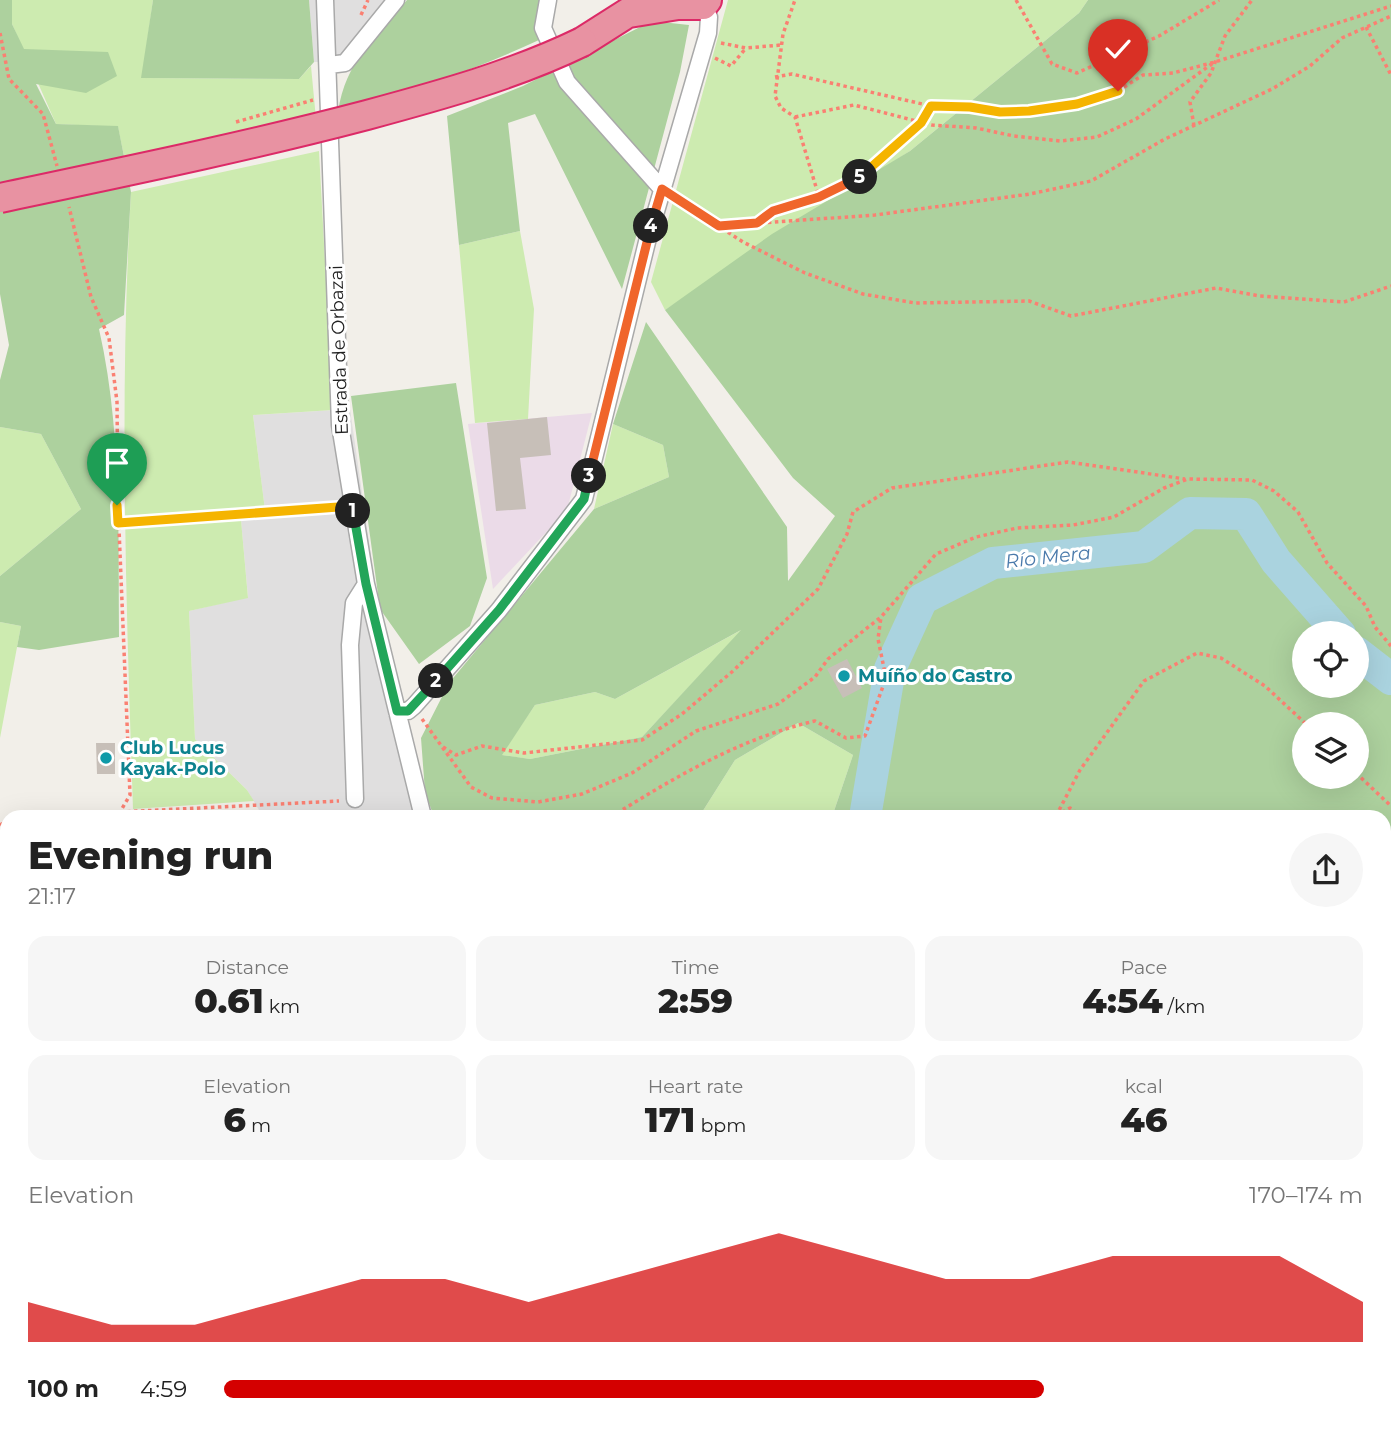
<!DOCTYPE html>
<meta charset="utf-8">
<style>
body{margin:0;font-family:Montserrat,sans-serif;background:#f6f6f6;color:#222;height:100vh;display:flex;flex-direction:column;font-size:26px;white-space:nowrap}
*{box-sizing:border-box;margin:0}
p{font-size:23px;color:#767676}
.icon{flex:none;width:38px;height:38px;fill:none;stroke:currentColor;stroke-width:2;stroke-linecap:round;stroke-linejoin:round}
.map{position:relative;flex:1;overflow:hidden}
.drawer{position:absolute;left:0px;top:810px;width:1391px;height:621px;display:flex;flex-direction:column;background:#fff;border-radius:21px 21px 0 0;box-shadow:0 7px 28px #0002}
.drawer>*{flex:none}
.buttons{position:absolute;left:1292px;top:621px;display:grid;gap:14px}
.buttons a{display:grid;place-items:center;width:77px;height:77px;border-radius:50%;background:#fff;box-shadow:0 7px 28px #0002;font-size:35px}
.pin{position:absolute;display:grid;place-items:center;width:60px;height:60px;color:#fff;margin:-72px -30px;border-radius:50% 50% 50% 0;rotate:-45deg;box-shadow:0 0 7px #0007}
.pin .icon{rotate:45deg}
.km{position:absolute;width:35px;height:35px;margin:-18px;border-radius:50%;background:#222;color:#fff;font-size:19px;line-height:35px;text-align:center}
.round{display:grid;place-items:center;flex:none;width:74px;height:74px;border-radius:37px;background:#f6f6f6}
.head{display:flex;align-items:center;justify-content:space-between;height:119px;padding:0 28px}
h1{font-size:38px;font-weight:800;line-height:52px}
.stats{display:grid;grid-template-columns:repeat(3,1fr);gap:10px;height:119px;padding:7px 28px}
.stats div{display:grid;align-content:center;border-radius:18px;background:#f6f6f6;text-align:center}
.stats b{font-size:35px;font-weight:800}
.stats small{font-size:19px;font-weight:400}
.stats p{font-size:19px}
.chart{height:196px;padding:14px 28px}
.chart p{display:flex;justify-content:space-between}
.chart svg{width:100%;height:126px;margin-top:7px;fill:#d40000;opacity:.7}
ul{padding:0 28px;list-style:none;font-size:23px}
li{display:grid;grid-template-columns:112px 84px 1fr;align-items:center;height:52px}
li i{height:18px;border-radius:9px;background:#d40000}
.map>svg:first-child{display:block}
.residential{fill:#e0dfdf}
.industrial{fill:#ebdbe8}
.grass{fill:#cdebb0}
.forest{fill:#add19e;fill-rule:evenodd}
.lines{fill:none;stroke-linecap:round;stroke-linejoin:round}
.river{stroke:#aad3df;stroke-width:32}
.building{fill:#c7bfb8}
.street-casing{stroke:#a9a9a9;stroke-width:19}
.highway-casing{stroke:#dc2a67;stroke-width:32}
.path{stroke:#fa8072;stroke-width:3.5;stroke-dasharray:3.5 3.5;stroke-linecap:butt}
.street{stroke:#fff;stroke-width:16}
.highway{stroke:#e892a2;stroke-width:28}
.highway-bridge-casing{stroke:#dc2a67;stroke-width:32;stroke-linecap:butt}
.highway-bridge{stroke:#e892a2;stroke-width:28}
.split-1-casing{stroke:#fff;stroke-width:14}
.split-2-casing{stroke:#fff;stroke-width:14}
.split-3-casing{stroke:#fff;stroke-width:14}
.split-4-casing{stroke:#fff;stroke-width:14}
.split-5-casing{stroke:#fff;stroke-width:14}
.split-6-casing{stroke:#fff;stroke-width:14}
.split-1{stroke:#f5b400;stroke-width:9}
.split-2{stroke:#22a559;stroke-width:9}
.split-3{stroke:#22a559;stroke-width:9}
.split-4{stroke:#f0652b;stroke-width:9}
.split-5{stroke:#f0652b;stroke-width:9}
.split-6{stroke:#f5b400;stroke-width:9}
.culture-dot{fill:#0f9aa8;stroke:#fff;stroke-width:2.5}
.labels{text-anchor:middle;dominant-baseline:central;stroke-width:6;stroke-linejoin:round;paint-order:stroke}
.street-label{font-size:18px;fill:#222;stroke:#fff}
.culture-label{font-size:18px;font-weight:bold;fill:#0d838f;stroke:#fff;text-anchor:start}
.water-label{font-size:19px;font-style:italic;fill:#4a7aab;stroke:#fff}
</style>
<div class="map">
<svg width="1391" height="1430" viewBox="0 0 1391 1430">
<rect width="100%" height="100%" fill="#f2efe9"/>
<path class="residential" d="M309,0H406L354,62H314Z
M350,409L379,612L432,817H327V813L259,810L247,790L195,739L189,611L248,597L241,520L266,518L253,415Z
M0,1230L7,1256V1350L0,1354Z
M1184,1424H1346V1430H1176Z"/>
<path class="industrial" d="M592,413L567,510L493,589L468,424Z"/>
<path class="grass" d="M12,0H153L142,78L299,79L311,66L316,119L125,161L118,127L56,124L12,24Z
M728,0H1088L1079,13L910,151L665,310L651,282Z
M319,151L333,410L253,415L266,518L241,520L248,598L189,611L195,739L247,790L254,801L133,809C126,603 119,397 131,192Z
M520,231L534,309L528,419L475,423L459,245Z
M613,424L663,445L669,477L594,509Z
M0,427L41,434L81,509L0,576Z
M0,622L21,626L0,738Z
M743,629L642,737L530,759L501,755L535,705L595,692L615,699Z
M798,723L853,755L832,817H699L735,760Z
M259,810L324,813L325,817H134Z
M0,1093L7,1094V1256L0,1230Z"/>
<path class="forest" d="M0,0H12V24L24,49L108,52L117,76L86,93L36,84L56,124L118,126L131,192L124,315L99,329C122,430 118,535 119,637L39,650L17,647L21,626L0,622V576L81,509L41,434L0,427V380L9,345L0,294Z
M153,0H309L314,62L299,79L141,78Z
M407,0H540L539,40C474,70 408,93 338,112C346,60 375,38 407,0Z
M1088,0H1391V1430H1353L1352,1425L1384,1424V817H832L853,755L798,723L735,760L699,817H434L425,792L421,738L449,683L594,509L669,477L663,445L613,424L646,322L787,527L788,581L835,516L793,478L665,310L772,234L910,151L1079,13ZM741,630L642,737L530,759L502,755L535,705L595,692L615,699ZM1304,634H1356V686H1304ZM1304,724H1356V777H1304Z
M652,21L689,25L680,72L622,289L535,114L508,123L520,231L459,245L447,116L523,86Z
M456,383L487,578L470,626L419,664L380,609L351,396Z
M7,830V1094L0,1093V832Z"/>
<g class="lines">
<path class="river" d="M1356,652L1391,679
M865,817L890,669L922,599L993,563L1144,547L1190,513L1246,514L1276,561L1340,634
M0,1051L7,1056"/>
</g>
<path class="building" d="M547,417L551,455L520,458L526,509L496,511L487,423Z
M847,659L862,688L843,698L827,669Z
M96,743H115V774H97Z"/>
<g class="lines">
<g class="street-casing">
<path id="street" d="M325,0L340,425L366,584L423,817
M548,0L543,28L567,82L662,189
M329,65L345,63L396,0
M397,711H408L414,706L499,610L584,499L647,242L708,33L709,17L703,5
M355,799L350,645L354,603L366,584
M1384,1096L1391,1099
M0,1365L7,1361
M1338,1424L1339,1430"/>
</g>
<g class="highway-casing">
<path id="highway" d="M629,13L678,5H703L707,0
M582,42L645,2"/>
</g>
<path class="path" d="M1016,0L1052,64L1077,73L1159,36L1219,0
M361,15L368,0
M1366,27L1391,75
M0,33L9,79L43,114L57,166
M721,43L746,48L781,45
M715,58L731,66L746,48
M775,77L792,74L931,106L970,107L1000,112L1029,111L1078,104L1118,91L1143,75L1173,73L1215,62L1391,6
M795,117L854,105L932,125L976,128L1014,136L1060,141L1097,137L1136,119L1213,63
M236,122L313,100
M1194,126L1190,102L1211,73L1225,36L1252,0
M819,197C862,176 905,147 931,106
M675,198L743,242L805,273L863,294L915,303L1029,301L1071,316L1216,288L1260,296L1344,302L1391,286
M759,222L773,211L819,197L795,117L781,108L775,96L783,34L795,0
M719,226L875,215L1030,194L1091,181L1165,139L1272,89L1310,66L1342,38L1391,16
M118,523L340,507
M422,719L471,787L492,798L538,802L582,794L632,773L696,731L778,704L815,677L828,659L881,617L936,554L976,537L1017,528L1073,525L1114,517L1164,488L1188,479L1252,480L1274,491L1298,512L1327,563L1366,606L1375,627L1391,646
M443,747L456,755L482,746L524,753L642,740L682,714L733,671L818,589L847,534L853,512L892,488L1068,462L1185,479
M1356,773L1391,806
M120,812L339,801
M1056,816L1080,770L1144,681L1197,653L1221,658L1265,686L1306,724
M1056,816L1070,808L1082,817
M62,817L120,812L130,795L118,505L117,402L109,338L91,297L69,207
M611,817C675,777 741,738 815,721L846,738L865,736L886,678L878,639L881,617
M0,825L7,821"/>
<use href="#street" class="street"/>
<use href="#highway" class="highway"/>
<g class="highway-bridge-casing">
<path id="highway-bridge" d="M0,198C123,172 245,147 367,115C441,95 514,75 582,42"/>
</g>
<use href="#highway-bridge" class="highway-bridge"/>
</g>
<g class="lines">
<g class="split-1-casing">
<path id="split-1" d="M117,505L118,523L352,506L353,511"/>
</g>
<g class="split-2-casing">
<path id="split-2" d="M353,511L366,584L397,711H408L436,681"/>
</g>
<g class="split-3-casing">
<path id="split-3" d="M436,681L499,610L584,499L589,476"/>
</g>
<g class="split-4-casing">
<path id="split-4" d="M589,476L651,226"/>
</g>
<g class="split-5-casing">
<path id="split-5" d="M651,226L662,189L719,226L757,223L773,211L819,197L860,177"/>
</g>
<g class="split-6-casing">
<path id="split-6" d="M860,177L921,123L931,106L970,107L1000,112L1029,111L1077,104L1118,91"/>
</g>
<use href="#split-1" class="split-1"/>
<use href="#split-2" class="split-2"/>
<use href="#split-3" class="split-3"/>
<use href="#split-4" class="split-4"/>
<use href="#split-5" class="split-5"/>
<use href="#split-6" class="split-6"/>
</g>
<g class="culture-dot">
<circle cx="844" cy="676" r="7"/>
<circle cx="106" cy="758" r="7"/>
</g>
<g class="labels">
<g class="street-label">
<text transform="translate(339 350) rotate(-92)">Estrada de Orbazai</text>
</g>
<g class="culture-label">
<text x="858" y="676">Muíño do Castro</text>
<text x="120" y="748">Club Lucus<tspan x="120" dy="21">Kayak-Polo</tspan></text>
</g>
<g class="water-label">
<text transform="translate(1048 557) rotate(-6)">Río Mera</text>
</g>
</g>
</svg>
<div class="buttons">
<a><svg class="icon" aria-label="locate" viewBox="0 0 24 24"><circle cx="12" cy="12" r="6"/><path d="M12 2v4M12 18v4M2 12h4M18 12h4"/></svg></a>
<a><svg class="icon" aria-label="layers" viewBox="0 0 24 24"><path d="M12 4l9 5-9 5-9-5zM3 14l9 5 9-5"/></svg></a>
</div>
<div class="pin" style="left:117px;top:505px;background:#1e9e55"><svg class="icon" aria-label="arrive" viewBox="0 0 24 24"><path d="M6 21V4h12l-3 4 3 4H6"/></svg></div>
<div class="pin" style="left:1118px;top:91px;background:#d93025"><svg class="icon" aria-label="check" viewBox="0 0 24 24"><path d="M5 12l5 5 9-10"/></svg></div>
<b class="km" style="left:353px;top:511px">1</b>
<b class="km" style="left:436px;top:681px">2</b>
<b class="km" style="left:589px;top:476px">3</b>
<b class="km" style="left:651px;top:226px">4</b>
<b class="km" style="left:860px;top:177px">5</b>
<section class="drawer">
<div class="head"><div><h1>Evening run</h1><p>21:17</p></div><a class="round"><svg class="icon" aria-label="share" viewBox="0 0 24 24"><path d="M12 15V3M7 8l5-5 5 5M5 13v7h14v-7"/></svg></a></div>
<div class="stats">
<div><p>Distance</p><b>0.61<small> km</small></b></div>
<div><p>Time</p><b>2:59</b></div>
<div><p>Pace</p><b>4:54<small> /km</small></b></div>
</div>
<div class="stats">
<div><p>Elevation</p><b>6<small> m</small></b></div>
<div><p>Heart rate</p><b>171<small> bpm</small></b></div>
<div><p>kcal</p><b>46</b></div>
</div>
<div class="chart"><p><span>Elevation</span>170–174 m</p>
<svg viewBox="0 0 160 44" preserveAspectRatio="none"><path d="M0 44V30L10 38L20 38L30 30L40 22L50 22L60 30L70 22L80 14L90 6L100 14L110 22L120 22L130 14L140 14L150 14L160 30V44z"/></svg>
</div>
<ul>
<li><b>100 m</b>4:59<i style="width:72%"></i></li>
</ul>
</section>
</div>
